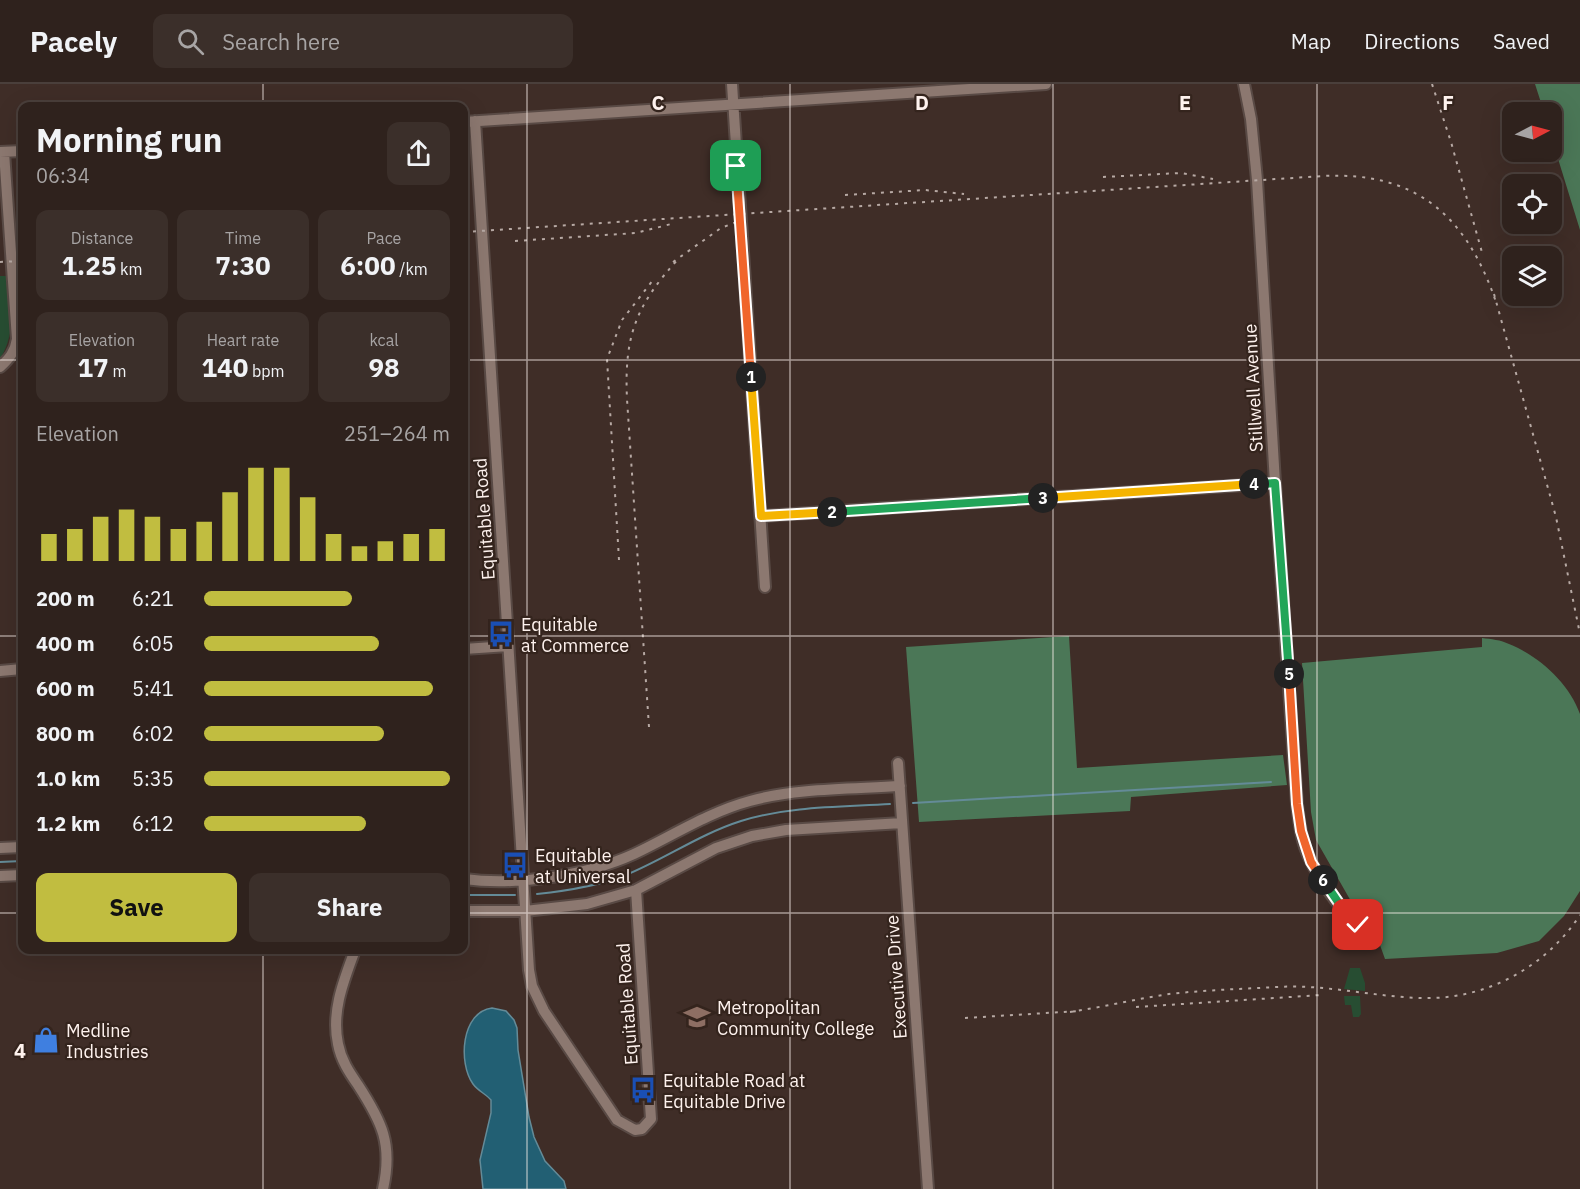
<!DOCTYPE html>
<meta charset="utf-8">
<style>
body{margin:0;font-family:"IBM Plex Sans",sans-serif;background:#3b2f2a;color:#f1f3f6;height:100vh;display:flex;flex-direction:column;font-size:22px;white-space:nowrap}
*{box-sizing:border-box;margin:0}
p{font-size:20px;color:#a7a4a4}
.icon{flex:none;width:33px;height:33px;fill:none;stroke:currentColor;stroke-width:2;stroke-linecap:round;stroke-linejoin:round}
.map{position:relative;flex:1;overflow:hidden}
.side{position:absolute;left:18px;top:18px;width:450px;height:852px;display:flex;flex-direction:column;background:#2f221d;border-radius:12px;box-shadow:0 6px 24px #0002,0 0 0 2px #4a3f3b}
.side>*{flex:none}
.needle{width:39px;rotate:84deg}
.buttons{position:absolute;left:1502px;top:18px;display:grid;gap:12px}
.buttons a{display:grid;place-items:center;width:60px;height:60px;border-radius:12px;background:#2f221d;box-shadow:0 6px 24px #0002,0 0 0 2px #4a3f3b;font-size:30px}
.pin{position:absolute;display:grid;place-items:center;width:51px;height:51px;color:#fff;margin:-26px;border-radius:12px;box-shadow:0 3px 9px #0006}
.km{position:absolute;width:30px;height:30px;margin:-15px;border-radius:50%;background:#222;color:#fff;font-size:16px;line-height:30px;text-align:center}
.round{display:grid;place-items:center;flex:none;width:63px;height:63px;border-radius:12px;background:#3b2f2a}
.overview{display:flex;align-items:center;justify-content:space-between;height:102px;padding:0 18px}
h1{font-size:33px;font-weight:700;line-height:45px}
.figures{display:grid;grid-template-columns:repeat(3,1fr);gap:9px;height:102px;padding:6px 18px}
.figures div{display:grid;align-content:center;border-radius:12px;background:#3b2f2a;text-align:center}
.figures b{font-size:26px;font-weight:700}
.figures small{font-size:16px;font-weight:400}
.figures p{font-size:16px}
.chart{height:168px;padding:12px 18px}
.chart p{display:flex;justify-content:space-between}
.chart svg{width:100%;height:108px;margin-top:6px;stroke:#c1bd40;stroke-width:6}
.cta{display:flex;gap:12px;margin-top:auto;padding:12px 18px}
.cta a{flex:1;height:69px;border-radius:12px;background:#c1bd40;color:#111;font-size:24px;font-weight:700;line-height:69px;text-align:center}
.cta a+a{background:#3b2f2a;color:#f1f3f6}
ul{padding:0 18px;list-style:none;font-size:20px}
li{display:grid;grid-template-columns:96px 72px 1fr;align-items:center;height:45px}
li i{height:15px;border-radius:8px;background:#c1bd40}
header{display:flex;align-items:center;gap:36px;box-sizing:border-box;height:84px;padding:0 30px;background:#2f221d;border-bottom:2px solid #4a3f3b}
header strong{font-size:28px}
nav{display:flex;gap:33px;margin-inline-start:auto;font-size:21px}
.search{width:420px;height:54px;background:#3b2f2a;display:flex;align-items:center;gap:15px;box-sizing:border-box;padding:0 21px;border-radius:12px;color:#a7a4a4;font-size:22px}
.map>svg:first-child{display:block}
.green{fill:#274d32}
.forest{fill:#4b7757}
.water{fill:#225f73;stroke:#648b98;stroke-width:1.5}
.lines{fill:none;stroke-linecap:round;stroke-linejoin:round}
.stream{stroke:#648b98;stroke-width:2}
.minor-casing{stroke:#594a45;stroke-width:14}
.minor{stroke:#8c7870;stroke-width:10}
.rail{stroke:#b7a9a4;stroke-width:2;stroke-dasharray:3 6;stroke-linecap:butt}
.split-1-casing{stroke:#fff;stroke-width:12}
.split-2-casing{stroke:#fff;stroke-width:12}
.split-3-casing{stroke:#fff;stroke-width:12}
.split-4-casing{stroke:#fff;stroke-width:12}
.split-5-casing{stroke:#fff;stroke-width:12}
.split-6-casing{stroke:#fff;stroke-width:12}
.split-7-casing{stroke:#fff;stroke-width:12}
.split-1{stroke:#f0652b;stroke-width:8}
.split-2{stroke:#f5b400;stroke-width:8}
.split-3{stroke:#22a559;stroke-width:8}
.split-4{stroke:#f5b400;stroke-width:8}
.split-5{stroke:#22a559;stroke-width:8}
.split-6{stroke:#f0652b;stroke-width:8}
.split-7{stroke:#22a559;stroke-width:8}
.grid{fill:none;stroke:#fef2ee;stroke-width:1.5;stroke-opacity:0.55}
.labels{text-anchor:middle;dominant-baseline:central;stroke-width:4.5;stroke-linejoin:round;paint-order:stroke}
.street-label{font-size:18px;fill:#fef2ee;stroke:#34241d}
.poi-label{font-size:18px;fill:#fef2ee;stroke:#34241d;text-anchor:start}
.grid-label{font-size:20px;text-anchor:middle;font-weight:bold;fill:#fef2ee;stroke:#34241d;stroke-width:4.5;stroke-linejoin:round;paint-order:stroke}
</style>
<header>
<strong>Pacely</strong>
<div class="search"><svg class="icon" aria-label="search" viewBox="0 0 24 24"><circle cx="10" cy="10" r="6"/><path d="M15 15l6 6"/></svg>Search here</div>
<nav><a>Map</a><a>Directions</a><a>Saved</a></nav>
</header>
<div class="map">
<svg width="1580" height="1105" viewBox="0 0 1580 1105">
<rect width="100%" height="100%" fill="#3f2d27"/>
<path class="green" d="M0,192H8C10,222 17,248 0,275Z
M1350,884H1360L1365,899V907L1344,905Z
M1344,912H1360L1361,930L1359,933H1353L1351,921H1345Z"/>
<path class="forest" d="M1535,0H1580V146L1551,52V28H1544Z
M1069,552L1077,684L1283,671L1287,701L1131,713L1130,727L919,738L906,563Z
M1482,554C1491,555 1501,556 1509,560C1539,572 1569,599 1580,630V807L1564,832L1539,857L1497,869L1385,875L1376,850L1370,825L1352,819L1316,756L1311,728L1302,579L1482,563Z"/>
<path class="water" d="M492,924L506,927L514,936L517,944L518,966L529,1033L534,1053L545,1077L564,1097L566,1105H483L480,1076L491,1029V1016C486,1010 478,1007 473,1000C458,979 461,928 492,924Z"/>
<g class="lines">
<path class="stream" d="M913,719L1271,698
M0,778L22,777
M537,810C566,807 598,802 626,791C665,775 700,750 741,737C789,722 841,723 890,720
M464,811H515"/>
<g class="minor-casing">
<path id="minor" d="M732,0L765,503
M1244,0L1251,35L1257,96L1275,399L1297,720C1299,735 1300,749 1305,763C1314,789 1338,823 1358,841
M475,37L529,886L532,902L544,927L617,1036L635,1046L642,1045L651,1035L636,806
M464,38L1046,0
M0,68L22,67
M0,283C9,275 15,268 17,255L4,68
M761,432L1275,399
M464,565L508,562
M0,587L22,585
M898,679L928,1105
M0,764L22,763
M0,792L22,791
M464,795C515,802 586,792 634,770C672,752 709,728 750,717C796,704 852,705 900,702
M464,827H525L587,820L636,806L716,764L752,752L786,746L902,739
M355,866C344,896 331,927 338,960C341,976 349,988 358,1001C382,1038 393,1060 383,1105"/>
</g>
<use href="#minor" class="minor"/>
<path class="rail" d="M1432,0L1451,58L1483,172
M1103,93L1181,89L1213,95
M845,111L925,106L964,110
M464,148L1323,92C1417,87 1467,133 1496,218
M515,157L636,149L675,139
M0,178L22,177
M673,178L721,144L747,134
M1494,210L1556,433L1580,550
M619,476L607,275L622,236L653,196
M649,643L627,315C624,251 636,221 680,173
M1136,923L1321,911
M1070,928C1103,923 1136,915 1169,910C1205,906 1241,905 1277,903C1326,900 1374,913 1422,914C1485,916 1545,884 1580,831
M965,934L1079,927"/>
</g>
<g class="lines">
<g class="split-1-casing">
<path id="split-1" d="M736,82L751,293"/>
</g>
<g class="split-2-casing">
<path id="split-2" d="M751,293L761,432L832,428"/>
</g>
<g class="split-3-casing">
<path id="split-3" d="M832,428L1043,414"/>
</g>
<g class="split-4-casing">
<path id="split-4" d="M1043,414L1254,400"/>
</g>
<g class="split-5-casing">
<path id="split-5" d="M1254,400L1275,399L1289,590"/>
</g>
<g class="split-6-casing">
<path id="split-6" d="M1289,590L1297,720L1301,747L1311,778L1323,796"/>
</g>
<g class="split-7-casing">
<path id="split-7" d="M1323,796L1347,831L1358,841"/>
</g>
<use href="#split-1" class="split-1"/>
<use href="#split-2" class="split-2"/>
<use href="#split-3" class="split-3"/>
<use href="#split-4" class="split-4"/>
<use href="#split-5" class="split-5"/>
<use href="#split-6" class="split-6"/>
<use href="#split-7" class="split-7"/>
</g>
<path class="grid" d="M263,0V22M527,0V1105M790,0V1105M1053,0V1105M1317,0V1105M0,276H22M464,276H1580M0,552H22M464,552H1580M0,829H22M464,829H1580M263,866V1105"/>
<defs>
<g id="bus-bare" transform="scale(2.07)"><path d="M-5-6H5V4H4V6H2V4H-2V6H-4V4H-5ZM-3.5-4V0h7V-4ZM-3.5 1.2v1.5H-2V1.2ZM2 1.2v1.5H3.5V1.2Z" fill="#1a4fb4" stroke="#34241d" stroke-width="2.5" paint-order="stroke"/></g>
<g id="university-bare" transform="scale(2.07)"><path d="M0-5L7-2L0 1L-7-2ZM-4 1L0 2.5L4 1V4Q0 6-4 4Z" fill="#8d6e63" stroke="#34241d" stroke-width="2.5" paint-order="stroke"/></g>
<g id="shop-bare" transform="scale(2.07)"><path d="M-5-2.5h2.3a2.7 3.5 0 0 1 5.4 0H5L5.5 6h-11ZM-1.5-2.5h3a1.5 2.3 0 0 0-3 0Z" fill="#3f7fe0" stroke="#34241d" stroke-width="2.5" paint-order="stroke"/></g>
</defs>
<g fill-rule="evenodd">
<use href="#bus-bare" x="501" y="550"/>
<use href="#bus-bare" x="515" y="781"/>
<use href="#university-bare" x="697" y="933"/>
<use href="#shop-bare" x="46" y="956"/>
<use href="#bus-bare" x="643" y="1006"/>
</g>
<g class="labels">
<g class="street-label">
<text transform="translate(1253 304) rotate(-93)">Stillwell Avenue</text>
<text transform="translate(484 435) rotate(-94)">Equitable Road</text>
<text transform="translate(896 893) rotate(-94)">Executive Drive</text>
<text transform="translate(627 920) rotate(-94)">Equitable Road</text>
</g>
<g class="poi-label">
<text x="521" y="540">Equitable<tspan x="521" dy="21">at Commerce</tspan></text>
<text x="535" y="771">Equitable<tspan x="535" dy="21">at Universal</tspan></text>
<text x="717" y="923">Metropolitan<tspan x="717" dy="21">Community College</tspan></text>
<text x="66" y="946">Medline<tspan x="66" dy="21">Industries</tspan></text>
<text x="663" y="996">Equitable Road at<tspan x="663" dy="21">Equitable Drive</tspan></text>
</g>
</g>
<g class="grid-label">
<text x="658" y="26">C</text>
<text x="922" y="26">D</text>
<text x="1185" y="26">E</text>
<text x="1448" y="26">F</text>
<text x="20" y="974">4</text>
</g>
</svg>
<div class="buttons">
<a><svg class="needle" viewBox="-14 -14 28 28"><path d="M0-13l5 13h-10z" fill="#e53935"/><path d="M0 13l5-13h-10z" fill="#a7a4a4"/></svg></a>
<a><svg class="icon" aria-label="locate" viewBox="0 0 24 24"><circle cx="12" cy="12" r="6"/><path d="M12 2v4M12 18v4M2 12h4M18 12h4"/></svg></a>
<a><svg class="icon" aria-label="layers" viewBox="0 0 24 24"><path d="M12 4l9 5-9 5-9-5zM3 14l9 5 9-5"/></svg></a>
</div>
<div class="pin" style="left:736px;top:82px;background:#1e9e55"><svg class="icon" aria-label="arrive" viewBox="0 0 24 24"><path d="M6 21V4h12l-3 4 3 4H6"/></svg></div>
<div class="pin" style="left:1358px;top:841px;background:#d93025"><svg class="icon" aria-label="check" viewBox="0 0 24 24"><path d="M5 12l5 5 9-10"/></svg></div>
<b class="km" style="left:751px;top:293px">1</b>
<b class="km" style="left:832px;top:428px">2</b>
<b class="km" style="left:1043px;top:414px">3</b>
<b class="km" style="left:1254px;top:400px">4</b>
<b class="km" style="left:1289px;top:590px">5</b>
<b class="km" style="left:1323px;top:796px">6</b>
<section class="side">
<div class="overview"><div><h1>Morning run</h1><p>06:34</p></div><a class="round"><svg class="icon" aria-label="share" viewBox="0 0 24 24"><path d="M12 15V3M7 8l5-5 5 5M5 13v7h14v-7"/></svg></a></div>
<div class="figures">
<div><p>Distance</p><b>1.25<small> km</small></b></div>
<div><p>Time</p><b>7:30</b></div>
<div><p>Pace</p><b>6:00<small> /km</small></b></div>
</div>
<div class="figures">
<div><p>Elevation</p><b>17<small> m</small></b></div>
<div><p>Heart rate</p><b>140<small> bpm</small></b></div>
<div><p>kcal</p><b>98</b></div>
</div>
<div class="chart"><p><span>Elevation</span>251–264 m</p>
<svg viewBox="0 0 160 44" preserveAspectRatio="none"><path d="M5 44V33M15 44V31M25 44V26M35 44V23M45 44V26M55 44V31M65 44V28M75 44V16M85 44V6M95 44V6M105 44V18M115 44V33M125 44V38M135 44V36M145 44V33M155 44V31"/></svg>
</div>
<ul>
<li><b>200 m</b>6:21<i style="width:60%"></i></li>
<li><b>400 m</b>6:05<i style="width:71%"></i></li>
<li><b>600 m</b>5:41<i style="width:93%"></i></li>
<li><b>800 m</b>6:02<i style="width:73%"></i></li>
<li><b>1.0 km</b>5:35<i style="width:100%"></i></li>
<li><b>1.2 km</b>6:12<i style="width:66%"></i></li>
</ul>
<div class="cta"><a>Save</a><a>Share</a></div>
</section>
</div>
